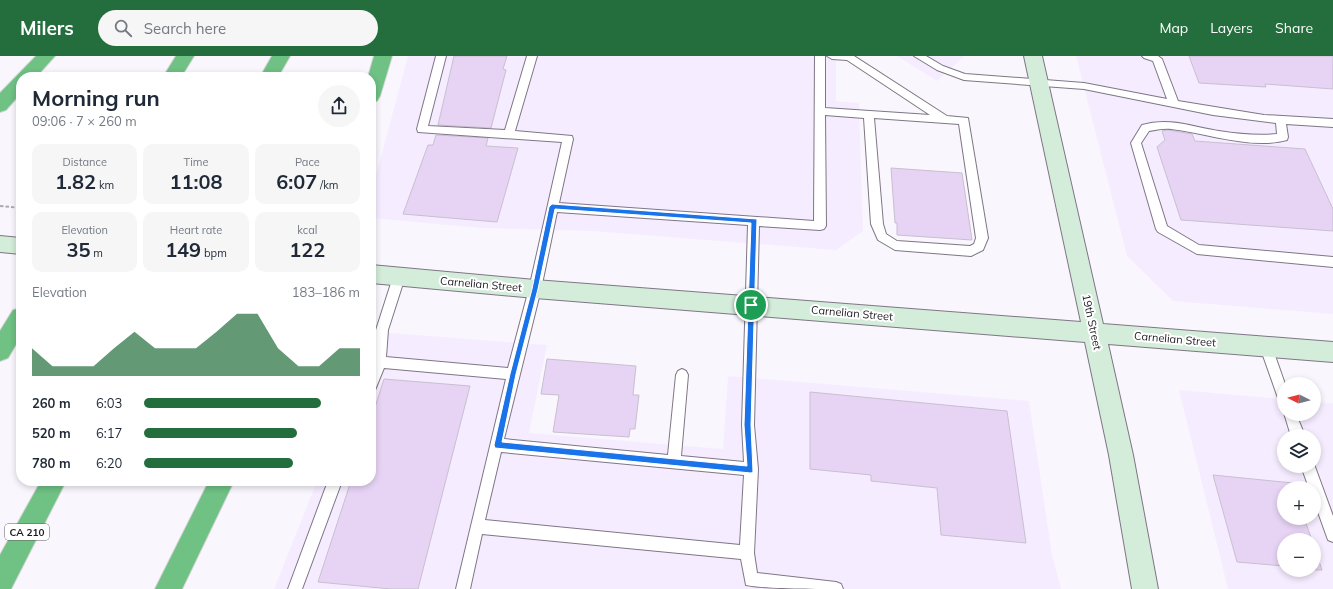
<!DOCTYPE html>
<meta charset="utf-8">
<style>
body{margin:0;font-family:Mulish,sans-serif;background:#f6f6f7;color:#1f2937;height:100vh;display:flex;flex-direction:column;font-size:15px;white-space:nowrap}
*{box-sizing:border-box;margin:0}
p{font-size:13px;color:#747a83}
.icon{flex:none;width:22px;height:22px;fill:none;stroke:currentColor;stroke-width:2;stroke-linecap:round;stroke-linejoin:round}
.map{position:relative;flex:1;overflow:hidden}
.details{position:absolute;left:16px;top:16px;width:360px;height:414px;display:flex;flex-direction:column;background:#fff;border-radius:16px;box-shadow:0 2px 6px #0003}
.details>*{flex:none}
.needle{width:26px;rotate:276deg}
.controls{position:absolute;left:1277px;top:321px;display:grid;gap:8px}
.controls a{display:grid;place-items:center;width:44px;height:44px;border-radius:50%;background:#fff;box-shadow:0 2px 6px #0003;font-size:20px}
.pin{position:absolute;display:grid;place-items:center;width:34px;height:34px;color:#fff;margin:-17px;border:2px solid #fff;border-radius:50%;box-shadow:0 1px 4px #0007}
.round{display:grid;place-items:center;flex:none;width:42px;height:42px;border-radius:21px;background:#f6f6f7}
.summary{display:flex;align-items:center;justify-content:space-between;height:68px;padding:0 16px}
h1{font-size:22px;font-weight:700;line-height:30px}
.figures{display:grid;grid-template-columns:repeat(3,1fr);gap:6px;height:68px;padding:4px 16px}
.figures div{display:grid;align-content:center;border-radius:10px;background:#f6f6f7;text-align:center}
.figures b{font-size:20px;font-weight:700}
.figures small{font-size:11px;font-weight:400}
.figures p{font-size:11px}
.chart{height:112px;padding:8px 16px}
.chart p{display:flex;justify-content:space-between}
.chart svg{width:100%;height:72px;margin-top:4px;fill:#236e3c;opacity:.7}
ul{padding:0 16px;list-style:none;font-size:13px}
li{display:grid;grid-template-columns:64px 48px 1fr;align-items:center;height:30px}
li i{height:10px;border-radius:5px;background:#236e3c}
header{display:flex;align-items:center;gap:24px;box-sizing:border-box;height:56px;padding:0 20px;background:#236e3c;color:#fff}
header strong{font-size:19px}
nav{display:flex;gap:22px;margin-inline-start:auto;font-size:14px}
.search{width:280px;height:36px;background:#f6f6f7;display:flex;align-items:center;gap:10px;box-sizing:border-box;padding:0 14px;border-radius:22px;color:#747a83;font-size:15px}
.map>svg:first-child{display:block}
.built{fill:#f6ecff;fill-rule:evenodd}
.building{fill:#e7d4f5;stroke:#c8bfcf}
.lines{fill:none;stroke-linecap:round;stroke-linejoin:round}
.lane-casing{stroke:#7f7685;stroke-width:2}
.secondary-casing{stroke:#7f7685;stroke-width:2}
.highway-casing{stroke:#d6d5d6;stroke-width:2}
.path{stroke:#aeaab1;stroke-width:2;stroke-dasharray:3.5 2;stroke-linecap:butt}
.lane{fill:#fff;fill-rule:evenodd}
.secondary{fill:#d4ecda;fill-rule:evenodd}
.highway{fill:#6fc184;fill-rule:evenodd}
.route{fill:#1a73e8;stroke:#fff;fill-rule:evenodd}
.labels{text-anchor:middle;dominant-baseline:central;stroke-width:4;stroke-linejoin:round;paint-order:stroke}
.shield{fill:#fff;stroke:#605d62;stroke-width:1}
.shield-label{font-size:10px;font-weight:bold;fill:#1c181e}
.street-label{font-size:11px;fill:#1c181e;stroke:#fff}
</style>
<header>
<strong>Milers</strong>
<div class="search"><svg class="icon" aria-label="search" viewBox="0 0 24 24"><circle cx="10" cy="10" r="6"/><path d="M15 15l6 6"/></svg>Search here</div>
<nav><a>Map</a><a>Layers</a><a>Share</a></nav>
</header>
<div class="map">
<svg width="1333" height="533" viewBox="0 0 1333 533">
<rect width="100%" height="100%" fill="#faf6fd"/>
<path class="built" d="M408,0H836V45L859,47L863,175L836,194L592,175L480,172L371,162V138Z
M897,0H964L937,25Z
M1076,0H1333V258L1173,245L1127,200Z
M377,276L547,289L529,377L723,393L728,320L1029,345L1052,499L1061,533H274L317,425H371V290Z
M1179,334L1284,343V358H1314V346L1333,347V533H1228ZM1284,380H1314V410H1284ZM1284,432H1314V462H1284ZM1284,484H1314V514H1284Z"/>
<path class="building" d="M454,0H507L503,13L506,14L491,72L438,69Z
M1189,0H1333V33L1265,28L1266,31L1199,27Z
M1168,74L1192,78L1195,85L1305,93L1333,153V175L1181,164L1157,91L1165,84L1162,75Z
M436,79L488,82L486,90L518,92L497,166L403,158L428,89H433Z
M891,112L962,117L972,184L897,179V167H895Z
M547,303L636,310L633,339H639L635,373H630L629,381L553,376L559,339L541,338Z
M384,323L470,330L418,533H391L318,526L351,425H371V364Z
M810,336L1007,355L1026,487L941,479L937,432L871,425V419L810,413Z
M1213,419L1293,427L1294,432H1284V462H1304L1312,484H1284V510L1237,506Z
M1314,491L1322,514H1314Z"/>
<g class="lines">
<g class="lane-casing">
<path id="lane" d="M436,0H446L428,70L505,74L527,0H537L515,75L572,80L573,83L559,147L814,165L815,0H825V52L930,59L847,4L832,3L827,0H854L947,60L968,62L988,182L983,194L971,200L895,194L878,184L871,168L864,62L825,59L826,170L824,173L820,174L759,170L754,369L758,413L754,497L757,517L836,526L841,528L843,533C820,533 766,533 746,529L741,503L482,478L470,533H456L506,323L384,312L375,334L371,336V313L374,306L376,274L393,221L395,218L399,216L403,218L405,221L388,274L386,301L508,312L529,233L562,86L418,76L417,73ZM874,62L959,68L976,182L974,188L970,190L897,185L886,178L883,168ZM557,156L748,169L742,369L744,406L681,400L688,319L686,315L682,313L678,315L676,319L668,399L504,383L541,233ZM501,396L744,419L740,489L485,464Z
M914,0H926L943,10L965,18L1084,27L1167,43L1153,5L1144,2L1142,0H1158L1162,3L1178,45L1264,59L1333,63V71L1286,68L1288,81L1287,84C1252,94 1206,77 1171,73C1164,72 1156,74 1149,75L1141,87L1167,170L1199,189L1333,201V211L1197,198L1158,176L1156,173L1131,87L1142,69C1169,61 1193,71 1219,75C1238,78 1258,80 1277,78L1276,67L1213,59L1084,33L964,24L937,14Z
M1266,286L1270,287L1272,291L1285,328H1284V348L1280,346L1278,342L1260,291L1262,287Z
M1284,357L1296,358L1305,380H1291Z
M1314,408L1333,460V486L1328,484L1314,445V432H1309L1301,410H1314Z
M328,425H342L302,533H288Z"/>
</g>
<g class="secondary-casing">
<path id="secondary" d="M1024,0H1042L1103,268L1333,286V306L1108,288L1133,399L1158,533H1132L1109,399L1085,286L535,242L371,227V209L535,224L1081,266Z
M0,180L21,182V198L0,196Z"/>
</g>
<g class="highway-casing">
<path id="highway" d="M36,0H55L36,21H21V37L6,54L0,56V37Z
M176,0H194L181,21H163Z
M272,0H290L278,21H260Z
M374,0H392L380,40L377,45L371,46V21H368Z
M21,252V280L8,302L0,305V275L13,254Z
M41,425H66L11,533H0V499Z
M209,425H234L182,533H155Z"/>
</g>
<path class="path" d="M0,150L21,152"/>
<use href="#lane" class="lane"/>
<use href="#secondary" class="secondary"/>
<use href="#highway" class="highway"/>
</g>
<path class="route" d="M552,148L757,163L751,369L753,416L751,417L495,392L494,389L510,318L532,233L549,151ZM555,153L751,167L744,369L747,410L502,386L516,318L538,233Z"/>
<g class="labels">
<rect class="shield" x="5" y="468" width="44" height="16" rx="3"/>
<g class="shield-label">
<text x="27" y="476">CA 210</text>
</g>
<g class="street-label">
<text transform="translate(481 228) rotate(5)">Carnelian Street</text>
<text transform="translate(852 257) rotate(5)">Carnelian Street</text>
<text transform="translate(1092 266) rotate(78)">19th Street</text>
<text transform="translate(1175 283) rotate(5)">Carnelian Street</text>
</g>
</g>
</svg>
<div class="controls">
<a><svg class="needle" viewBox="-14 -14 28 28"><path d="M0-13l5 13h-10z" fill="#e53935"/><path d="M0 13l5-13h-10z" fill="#747a83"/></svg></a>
<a><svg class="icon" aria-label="layers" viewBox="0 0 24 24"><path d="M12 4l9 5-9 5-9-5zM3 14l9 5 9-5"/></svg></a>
<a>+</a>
<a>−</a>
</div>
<div class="pin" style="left:751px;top:249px;background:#1e9e55"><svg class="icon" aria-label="arrive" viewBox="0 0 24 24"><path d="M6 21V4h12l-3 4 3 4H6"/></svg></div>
<section class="details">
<div class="summary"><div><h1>Morning run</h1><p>09:06 · 7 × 260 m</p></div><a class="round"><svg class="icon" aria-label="share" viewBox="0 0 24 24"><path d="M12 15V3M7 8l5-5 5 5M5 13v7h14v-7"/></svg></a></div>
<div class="figures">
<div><p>Distance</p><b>1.82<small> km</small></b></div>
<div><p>Time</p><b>11:08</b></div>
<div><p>Pace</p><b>6:07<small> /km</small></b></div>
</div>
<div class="figures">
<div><p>Elevation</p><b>35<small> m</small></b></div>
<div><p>Heart rate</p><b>149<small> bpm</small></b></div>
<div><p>kcal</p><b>122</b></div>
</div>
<div class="chart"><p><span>Elevation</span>183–186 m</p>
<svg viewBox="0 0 160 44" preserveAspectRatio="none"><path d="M0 44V27L10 38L20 38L30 38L40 27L50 17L60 27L70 27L80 27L90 17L100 6L110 6L120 27L130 38L140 38L150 27L160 27V44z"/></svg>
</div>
<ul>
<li><b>260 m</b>6:03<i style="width:82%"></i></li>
<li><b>520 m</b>6:17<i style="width:71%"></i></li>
<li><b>780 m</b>6:20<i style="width:69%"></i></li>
</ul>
</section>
</div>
